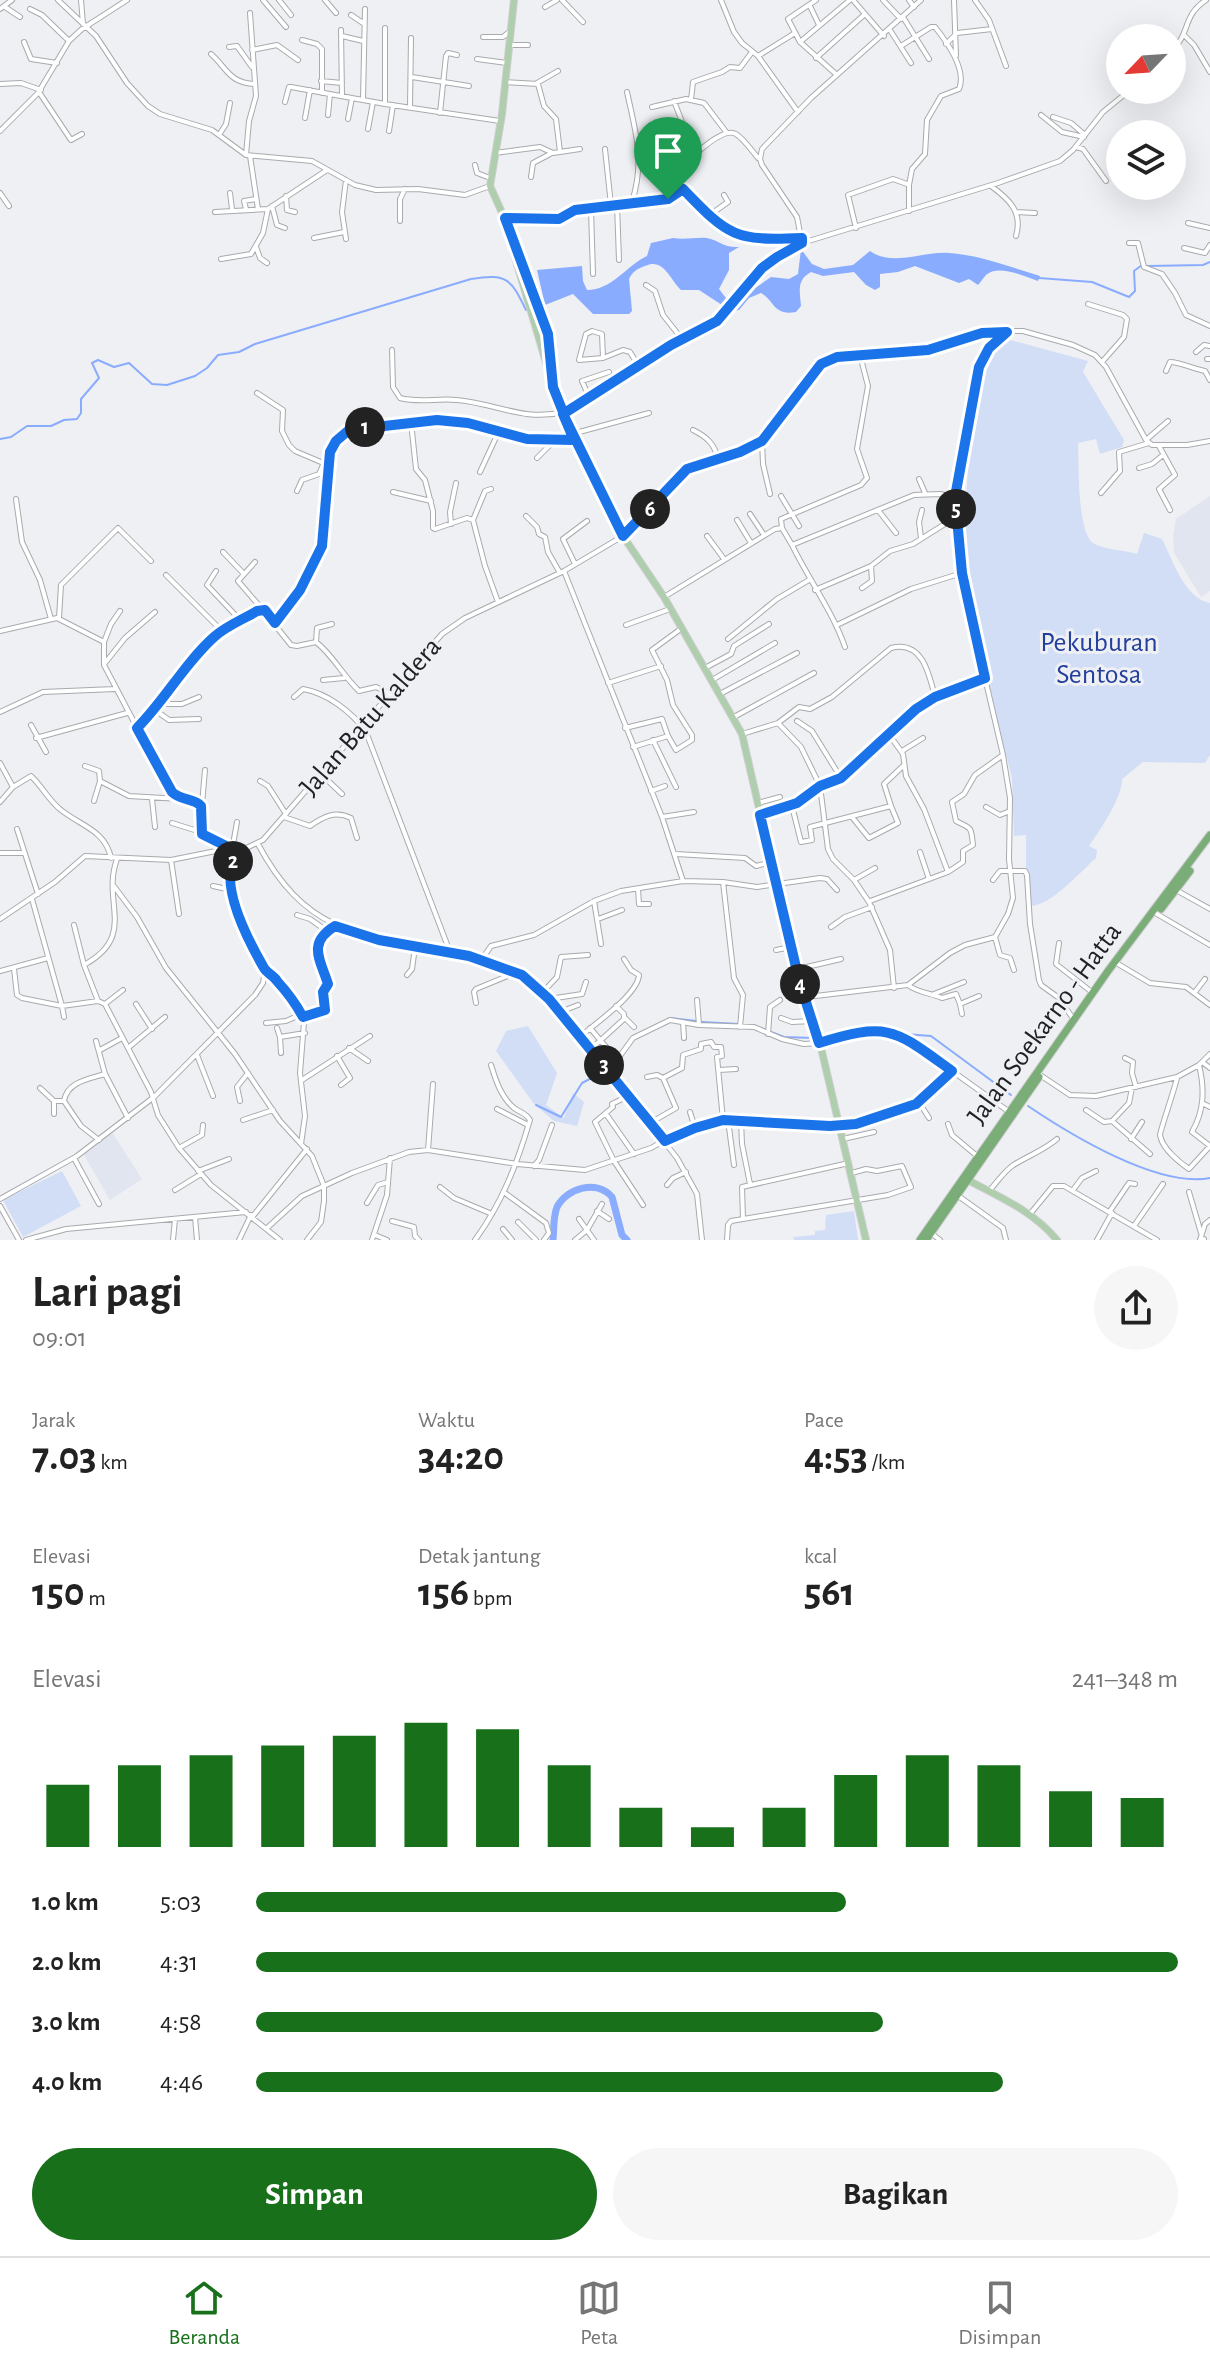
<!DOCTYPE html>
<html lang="id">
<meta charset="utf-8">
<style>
body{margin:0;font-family:"Alegreya Sans",sans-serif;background:#f6f6f6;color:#222;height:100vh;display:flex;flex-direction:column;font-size:30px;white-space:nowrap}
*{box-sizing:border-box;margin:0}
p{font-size:26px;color:#767676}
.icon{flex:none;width:44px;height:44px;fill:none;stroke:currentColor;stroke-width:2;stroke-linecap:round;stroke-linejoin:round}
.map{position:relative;height:1240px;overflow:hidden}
.panel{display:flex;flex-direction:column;background:#fff;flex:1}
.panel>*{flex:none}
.needle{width:52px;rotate:245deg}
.tools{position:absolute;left:1106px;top:24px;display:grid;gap:16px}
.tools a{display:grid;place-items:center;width:80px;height:80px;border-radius:50%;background:#fff;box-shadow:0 8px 32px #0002;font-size:40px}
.pin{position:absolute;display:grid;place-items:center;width:68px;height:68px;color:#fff;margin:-82px -34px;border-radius:50% 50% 50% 0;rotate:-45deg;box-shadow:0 0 8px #0007}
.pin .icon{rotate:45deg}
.km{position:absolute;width:40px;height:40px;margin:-20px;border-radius:50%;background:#222;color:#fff;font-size:22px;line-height:40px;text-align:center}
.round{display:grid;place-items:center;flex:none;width:84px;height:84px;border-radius:42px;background:#f6f6f6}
.head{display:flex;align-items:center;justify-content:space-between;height:136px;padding:0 32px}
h1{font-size:44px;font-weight:600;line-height:60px}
.metrics{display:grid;grid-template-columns:repeat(3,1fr);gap:12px;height:136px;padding:8px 32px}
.metrics div{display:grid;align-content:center}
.metrics b{font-size:40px;font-weight:600}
.metrics small{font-size:22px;font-weight:400}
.metrics p{font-size:22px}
.chart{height:224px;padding:16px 32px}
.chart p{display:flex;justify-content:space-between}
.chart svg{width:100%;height:144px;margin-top:8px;stroke:#18701b;stroke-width:6}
.button{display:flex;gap:16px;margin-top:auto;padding:16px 32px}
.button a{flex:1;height:92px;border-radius:48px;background:#18701b;color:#fff;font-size:32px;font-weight:600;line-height:92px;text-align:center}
.button a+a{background:#f6f6f6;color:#222}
ul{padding:0 32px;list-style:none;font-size:26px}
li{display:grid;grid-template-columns:128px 96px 1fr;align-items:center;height:60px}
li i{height:20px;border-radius:10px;background:#18701b}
.menu{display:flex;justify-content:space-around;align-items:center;height:112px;border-top:2px solid #e0e0e0;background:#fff;font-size:22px;color:#767676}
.menu a{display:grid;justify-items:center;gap:4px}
.menu .on{color:#18701b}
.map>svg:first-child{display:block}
.built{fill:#e1e5f0}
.green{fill:#d2ddf6}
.water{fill:#8aacfe}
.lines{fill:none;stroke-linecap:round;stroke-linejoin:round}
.stream{stroke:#8aacfe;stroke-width:2}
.river{stroke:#8aacfe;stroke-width:7}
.minor-casing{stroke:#a8aaad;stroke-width:6}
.major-casing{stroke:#cececf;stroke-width:8}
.highway-casing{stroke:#cececf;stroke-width:9}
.minor{stroke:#fff;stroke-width:4}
.major{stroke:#afcead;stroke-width:6}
.highway{stroke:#7aad77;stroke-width:7}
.route-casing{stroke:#fff;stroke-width:16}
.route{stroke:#1a73e8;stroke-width:10}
.labels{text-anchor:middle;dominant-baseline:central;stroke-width:6;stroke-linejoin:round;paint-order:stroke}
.park-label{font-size:28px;fill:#24409d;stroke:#eff0f4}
.street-label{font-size:28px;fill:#212123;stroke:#eff0f4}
</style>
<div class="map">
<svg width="1210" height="1240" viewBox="0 0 1210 1240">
<rect width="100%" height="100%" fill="#eff0f4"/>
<path class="built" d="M1210,496V591L1201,597L1174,553L1173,536L1176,519Z
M112,1132L142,1179L110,1200L84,1155Z"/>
<path class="green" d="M1010,340L1088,361L1083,372L1124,440L1122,447L1100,454L1096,439L1078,443C1079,464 1077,532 1093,543C1104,550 1124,550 1137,554L1144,533L1162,539C1173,560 1184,598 1210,603V755L1205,763L1143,762L1122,779C1123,796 1100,831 1089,846L1097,850L1096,858C1080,872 1051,906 1030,906L1026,876V835L1014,836L1012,778L996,715L963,553L968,465L980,374L990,356Z
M528,1026L557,1073L546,1105L564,1118L573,1093L584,1102L577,1126L554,1121L534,1104L496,1051L506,1031Z
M62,1171L81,1206L23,1237L3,1200Z
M854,1211L858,1240H794L793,1237L815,1235V1231L825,1230L826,1215Z"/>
<path class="water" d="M673,238C685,240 695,237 707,238C719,240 723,248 739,247L729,253V270L719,289L729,302L725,307L699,290H681C670,279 663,257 645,266C637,269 633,271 629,279L632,311L629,314H593L573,294L545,305L537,270L582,266L583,281L587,290C612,290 626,266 647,256L651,243Z
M801,249L812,264L824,269L853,265L870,251C892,267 924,251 949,253C980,255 1010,267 1040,276L1038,281C1024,276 998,264 986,275C983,278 981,282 978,285L969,279L959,283L915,266L898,272L880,274V287L875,290L866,285L854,272L823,276L811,272C796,280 800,292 801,306L796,312C773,316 775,301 761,293L749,298L739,310L732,311L751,291L771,277L789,279L798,274Z"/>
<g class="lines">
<path class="stream" d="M1148,266L1203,265L1210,262
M1039,278L1092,282L1129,297L1135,291L1134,271L1142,265
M0,439L11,437L27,426H51L64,420L77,419L81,413V399L99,378L92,363L98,360L114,367L129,363L152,384L167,385L195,376L207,368L218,355L239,352L255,344L471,279C507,273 511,279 526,310L544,303
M670,1018L696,1021
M702,1022L739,1024
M761,1028L784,1037L814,1038
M822,1036L882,1028L905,1034L931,1036L1011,1095
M536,1105L561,1117L582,1083L605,1071
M1028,1106C1071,1135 1158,1188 1210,1178"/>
<path class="river" d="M553,1240C554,1230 553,1217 557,1207C567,1188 597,1179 612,1197L622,1235L627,1240"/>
<g class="minor-casing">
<path id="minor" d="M58,0L96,36L127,83L148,106L160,114L212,130L246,155L312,161L355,185L376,190L418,189L465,195L490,186
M81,0L83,24
M263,0L286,27
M279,0L291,15
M325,0L336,13
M562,0L583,22
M721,0L734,32L742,43L758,56L798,112
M816,0L788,19L800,42L837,75
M853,0L884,36
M883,0L901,19
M909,0L914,7
M954,0L956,56
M975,0L989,20L1006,66
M810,6L819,25
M5,7L20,17
M545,7L557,0
M0,9L12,0
M30,9L42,15L69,41
M351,15L363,23
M903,17L929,59
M341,30L342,96
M890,30L911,63
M1184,35L1194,45L1210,72
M342,36L363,41
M483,37H503L509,32
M302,40L317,44L322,49V93
M24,42L31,59L57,63
M800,42L850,0
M946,44L957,33L992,29
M510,45H528
M901,46L931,27H935C947,42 967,70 959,89L941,96L927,120L925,154L912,169L909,185V211
M229,47L237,46L252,67
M252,50L277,45L298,60
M1172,51C1191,32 1182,16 1206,0
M211,54C227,68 229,83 255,84
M758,56L795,33
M816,58L865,14
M477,59L507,63
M412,77L469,86
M321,81L342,83
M505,82L538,84L544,106L556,119L560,152
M537,83L558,71
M0,84L21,83L41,90
M39,92L71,140L82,134
M627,92C636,134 645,160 632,202
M363,99L365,9
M691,100L693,82L722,72L730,67L740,68L752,52
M674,101L684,127
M285,102L289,87H291L385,104L500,121
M385,104V28
M410,107L411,38
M652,107L686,99L704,103L727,133
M440,113L446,56L448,53L457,55
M328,115L330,94
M1041,115L1062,132L1084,137
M1053,117L1071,123L1085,135
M305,118L310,90
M348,119L352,98
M368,129L373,102
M0,131L38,93L69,41L82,29L127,0
M389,131L393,105
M219,135L226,124L230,103
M1076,147L1083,149L1106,181
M605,149L611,205
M495,153L540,147L553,153L580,149
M246,155L249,121L256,96L250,13
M250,156L258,209
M758,158C752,151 744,139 736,134C721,125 684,165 674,175V180C723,232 728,242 802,238
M475,165L477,173L490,178
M531,177L533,163L550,154
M991,186C1009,199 1023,212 1016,236
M0,193L9,206
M230,193L232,209
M286,196L287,210L295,212
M617,204L619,260
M272,206L277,225L285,228
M246,209L244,201L256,199
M591,209L593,274
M215,212L268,209L327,170
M1016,212L1035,213
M504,219H559L575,210L666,200L683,189
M400,221V199L405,189
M714,221V212L728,202L724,195
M1188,223L1210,228
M856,228L848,195L893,179L907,184
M314,238L344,232
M346,239L342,212L346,180
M802,243L797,217L762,165L760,159L762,149L811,98L921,0
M1129,243H1138L1144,267L1162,274L1175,293L1186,315L1210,326
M256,247L260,258L267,263
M1184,248L1205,253L1210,245
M221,259L251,254L263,233L268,209
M646,285L655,291L663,315L682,339
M1088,304L1123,315L1127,319L1124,337L1102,362
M392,350L393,387L400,398C418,403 438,398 457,400C494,403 525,422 563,412
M1196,352L1204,345L1210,346
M603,358L602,334L592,331L586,334L579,360L603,358L623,350L630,352L638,365
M1207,359H1210
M1166,371L1170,362C1179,362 1195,369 1205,371L1210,380
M257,393L283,410L282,431L289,445L295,451L328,465
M590,399L582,381L609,372
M563,414L590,399L667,347L717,321L762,268L777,257L802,243L998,183L1060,161L1073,150L1103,112L1130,90
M411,422L416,469L425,480L433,511V528L435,529L467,518L473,520L485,566L498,602
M693,430C707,437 715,444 718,460
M572,434L649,413
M1146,440L1168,421
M762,441L763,464L770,494
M1159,446L1175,475L1159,489L1170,510
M537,458L554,441
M1139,468L1152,464L1163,455
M480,472L499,431
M919,479L925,493
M297,491L302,480L319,474L323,465
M393,492L431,501
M1101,493L1120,471L1119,452L1149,443
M781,496L799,526
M16,499L22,542L40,580L51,619
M878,510L896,533
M750,514L764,535
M526,516L537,527L539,534L545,537L548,552L560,573
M473,520L485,491L491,489
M737,520L751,543
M451,524L450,512L456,483
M782,528L781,519L861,485L867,478L857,449L868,386L860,355
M707,536L724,559
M921,538L919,522L922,510
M792,545C809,580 832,610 845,647
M223,552L243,573
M255,562L238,581L262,609
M575,564L563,539L587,521
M216,571L207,585L241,621
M564,571L662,817L683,881
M166,575L222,631
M862,588L872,581L871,566
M815,590L871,566L890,551L913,544L956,517
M664,597L775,529L782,528L792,545L914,495L940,494L955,497
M59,618L61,585L118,528L151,561
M275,623L300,590L322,546L330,452L336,441L349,430L437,420L468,423L527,439L573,440
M626,625L670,609
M837,625L911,589L962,573
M0,631L57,618L104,642V665L163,777L175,795L199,803L202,834L226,849
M728,639L777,599L809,580
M104,642L111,624L120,611
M316,642L317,628L332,624
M105,663L125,638L155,612
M705,668L731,654L734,646L769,624
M323,680L344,678
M712,680L775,643
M608,683L661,666
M720,694L797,653
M294,697L303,689C327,693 352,712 366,732L450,952
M160,704H182L199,697
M155,710L169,720L199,719
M0,712L43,692L115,689
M734,717L814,673
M797,721L812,731L841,778
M778,723L799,707L810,709L832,697L891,648C922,640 929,673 935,697
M31,725L46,752
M137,728L160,704L174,682L213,637L262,609L291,645L297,646L316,642C333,655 343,676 359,691L376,687L391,694
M625,728L662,719L668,736
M888,733L903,754L906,776L924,809L948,872
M742,734L778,723L801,747L820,786L828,849L833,859L854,880L869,902L890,950L894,988
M36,738L127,713
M653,740L676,787
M633,747L668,736L676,750L692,740V735L673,705L667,680L652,650L682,628
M902,751L923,738
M0,763L13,787
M85,766L99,771L100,781
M322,775L342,794
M260,781L268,786L286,814
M651,791L665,786
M152,799L155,827
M94,801L100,781L129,796L181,799
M0,802L13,787L31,776C42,786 49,801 61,810C81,826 105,830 111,858
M758,803L780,797
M202,804L205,770
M792,806L801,842L812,840L810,827L891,806L898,823L869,838L852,817
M891,806L884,784L903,766
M986,807L1000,815L1010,811
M760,815L797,803L820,786L841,778L916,709L935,697L985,678
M284,817L310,826C323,817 335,810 351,818L357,838
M662,817L694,812
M172,823L201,832
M17,829L38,894
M258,844C303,929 355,937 444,951C476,957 508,965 535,984L599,1059L677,1158L697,1194L702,1240
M232,850L237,822
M920,852L929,879
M0,853H24
M676,854L745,858L756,866L772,862
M171,860L179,914
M854,880L875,868
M993,880L1000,871H1025L1027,875L1030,924L1039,980L1041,985L1059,998L1074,1020
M723,882L734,978L743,995L740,1027
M113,885L137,917L166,968L235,1054L280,1121L312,1156L324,1186V1201L321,1222L307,1240
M213,886L231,890
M638,889L639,904H649
M1176,890L1210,909
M32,899L62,1006L98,1001L105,1004L151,1092L158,1115L179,1148L211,1185L280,1240
M594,901L601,944
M870,901L948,872L963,862V851L973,845C971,825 971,829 956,821L952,802L964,794L975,775L1003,755
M1157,914L1210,945
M297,915L310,919L327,931
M0,919L55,882L85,856L171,860L226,849L238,852L263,840L442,634L465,618L564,571L623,536L687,469L740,452L762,441L821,364L837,357L928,350L988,331H1023L1073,345L1095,355L1106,367L1146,440L1152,445H1187L1210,441
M598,919L622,910
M74,925L84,965
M831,927L845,917L872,907
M995,937L1000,955L1010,958L1014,970
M1059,943L1056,964L1093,993
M776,950L791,947
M482,959L491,946L534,935L594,901L621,891L683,881L723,882L757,887L820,878L827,879L837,890
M1118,964L1150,983L1186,987L1210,1005
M14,969L17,995L22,998L62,1006L64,1017
M798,969L841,959
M265,970C280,982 299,1003 304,1022L300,1073L305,1116L301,1144
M0,971L48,958
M407,975L412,969L415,947
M908,985C918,993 931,993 942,998L956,994L960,1004L979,996
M543,992L557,977L561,957L588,955
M1195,992L1205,979
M934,994L964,982
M807,997L908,985L950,953L965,945L995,937L1008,914L1013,898L1009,859L1010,798L1003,755L970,614L956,517L955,497L979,367L989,348L1006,333
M549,999L582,994L586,982
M697,1000L699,1025
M98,1001L84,965C138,935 101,903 117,859
M476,1003L474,992L476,989L517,972
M105,1004L123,990
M136,1004L152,1029
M960,1004L962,1014
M560,1012L578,1005
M303,1017L325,1010L323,992L328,984C320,959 306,943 335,926
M625,1018L634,1027
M781,1018L792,1022L812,1021
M683,1022L684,1038
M266,1023L286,1021L302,1014
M277,1028L280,1037
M590,1028L607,1048
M768,1034L770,1007L780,1000
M581,1036C596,1023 638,994 639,975L631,970L624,959
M96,1041L105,1074L128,1118
M128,1048L165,1017
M349,1048L368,1061
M591,1049L624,1019V1014L616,1006
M100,1050L122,1038
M281,1053L280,1037L305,1033
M197,1055L213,1096
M337,1056L350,1078L341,1085
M1125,1058L1133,1062L1132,1073L1136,1087
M1202,1062L1210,1068
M1199,1065C1205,1090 1204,1111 1192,1132L1210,1146
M719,1070L736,1069
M609,1071L633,1038L670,1020L699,1025L754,1027L782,1039L804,1044L819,1043L867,1030L879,1031L906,1038L1008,1111
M1040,1075L1070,1095L1096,1096L1177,1077L1199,1065L1210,1054
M647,1077L657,1075L663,1078L676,1108L650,1123
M663,1078L682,1068L683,1055L701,1049V1044L711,1042L714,1047H721L722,1056L717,1057L723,1120
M1177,1078C1175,1088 1160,1131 1160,1135C1162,1148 1179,1162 1189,1169L1210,1146
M302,1080L370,1036
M40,1088L54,1101H64
M628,1096L612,1104L613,1107L595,1122L614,1161L643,1205
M54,1101V1114
M64,1101C67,1082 88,1079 105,1074
M64,1101L81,1126L99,1140
M240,1101L237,1087L248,1073
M919,1102L929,1118
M1202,1103L1210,1107
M497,1109L528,1125
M1086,1110L1104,1122L1112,1121L1129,1103L1132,1088
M690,1112L695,1128
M606,1114L634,1154
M243,1120L273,1110
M728,1120L734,1165
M741,1120L742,1144L750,1184
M1112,1121L1150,1154
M948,1124L952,1135L977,1156
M843,1139L874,1132
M1131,1139L1142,1122
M179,1148L202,1135L203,1125
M428,1150L433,1084
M74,1158L99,1204
M534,1166L539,1160L552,1125
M198,1171L229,1159
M667,1185L673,1178L686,1172
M440,1187L454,1198L492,1214
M175,1190L201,1174
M990,1190C997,1182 1003,1173 1012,1166C1027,1156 1043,1151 1057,1139
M1073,1190L1082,1178L1096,1171
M1189,1192L1201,1233
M505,1193L546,1223L549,1233L544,1240
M957,1195L1003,1228L1006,1240
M0,1199L77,1156L154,1097L255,995L263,983L265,970L233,904L232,863L238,852
M367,1203L378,1185L388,1182
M0,1206L19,1240
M597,1211L609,1219
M1110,1211L1129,1183L1135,1184
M1030,1214L1053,1186H1064L1157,1240
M253,1216L307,1149
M195,1217L197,1240
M579,1219L594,1240
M743,1219L742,1187L849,1163
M392,1221L414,1227L415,1236L419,1240
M518,1222L536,1240
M1134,1226L1163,1184
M267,1228L302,1196L352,1173L409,1152L428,1150L517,1164L585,1170L651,1148L676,1134L723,1120L830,1126L856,1124L916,1104L952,1071
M503,1229L512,1240
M931,1233L940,1240
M375,1235L387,1240
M1204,1239V1240
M26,1240L66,1229L246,1212
M173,1240L175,1219
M239,1240L251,1215
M372,1240L387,1195L390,1158
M475,1240C502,1203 517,1164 530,1120C526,1113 521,1113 514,1108C501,1097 496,1081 491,1065
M575,1240L587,1230L602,1204
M727,1240L728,1225L731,1221L888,1195L911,1187L902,1166L877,1171L866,1169L852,1173
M1097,1240L1112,1213
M1200,1240L1205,1224L1210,1220"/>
</g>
<g class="major-casing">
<path id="major" d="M514,0L502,114L490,186L518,248L539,307L548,334L552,367
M502,213L555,393L574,440L623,536L664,597L742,734L793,956L819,1039L866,1240
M966,1179C999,1197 1032,1210 1057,1240"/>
</g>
<g class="highway-casing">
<path id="highway" d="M1161,909L1190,871
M920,1240L1108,971L1210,835
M926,1240L1039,1077"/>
</g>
<use href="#minor" class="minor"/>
<use href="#major" class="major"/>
<use href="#highway" class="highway"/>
</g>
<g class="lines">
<g class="route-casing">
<path id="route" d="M668,199L575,210L559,219L505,218L548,334L553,387L563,412V414L574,440L527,439L468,423L437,420L349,430L336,441L330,452L322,546L300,590L275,623L265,610L257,611C244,619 226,626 214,637C184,664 165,700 137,728L172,792C181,801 194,798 201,806L202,834L238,852C215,880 249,942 264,968C267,973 274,976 277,981C287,992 296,1004 303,1017L325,1010L323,992L328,984C320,959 307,943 335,926L379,940L469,956L522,975L549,999L665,1141L695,1128L723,1120L830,1126L856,1124L916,1104L952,1071C895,1030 890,1021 819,1043L799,980L760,815L797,803L820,786L841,778L916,709L935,697L985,678L962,573L955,497L979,367L989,348L1007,332L982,333L928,350L837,357L821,364L762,441L740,452L687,469L623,536L563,414L671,345L717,321L762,268L777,257L802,243V238C735,241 729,237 683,189L668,199"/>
</g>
<use href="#route" class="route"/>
</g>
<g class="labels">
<g class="park-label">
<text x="1099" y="643">Pekuburan<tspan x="1099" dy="32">Sentosa</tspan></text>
</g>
<g class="street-label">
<text transform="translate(371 717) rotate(-49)">Jalan Batu Kaldera</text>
<text transform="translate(1045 1024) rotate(-54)">Jalan Soekarno - Hatta</text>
</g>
</g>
</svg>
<div class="tools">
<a><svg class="needle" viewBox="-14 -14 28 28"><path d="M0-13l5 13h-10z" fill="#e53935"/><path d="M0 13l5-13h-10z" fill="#767676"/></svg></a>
<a><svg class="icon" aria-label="layers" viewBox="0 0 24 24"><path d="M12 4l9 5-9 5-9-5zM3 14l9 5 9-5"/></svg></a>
</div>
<div class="pin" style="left:668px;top:199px;background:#1e9e55"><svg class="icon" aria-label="arrive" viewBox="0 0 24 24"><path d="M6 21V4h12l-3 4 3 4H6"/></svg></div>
<b class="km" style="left:365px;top:427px">1</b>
<b class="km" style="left:233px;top:861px">2</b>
<b class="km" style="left:604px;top:1065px">3</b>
<b class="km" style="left:800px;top:984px">4</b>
<b class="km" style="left:956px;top:509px">5</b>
<b class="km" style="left:650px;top:509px">6</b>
</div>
<section class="panel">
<div class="head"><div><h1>Lari pagi</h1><p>09:01</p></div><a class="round"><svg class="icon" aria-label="share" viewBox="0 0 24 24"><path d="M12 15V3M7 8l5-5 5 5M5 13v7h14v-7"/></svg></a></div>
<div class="metrics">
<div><p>Jarak</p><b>7.03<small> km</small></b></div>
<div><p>Waktu</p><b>34:20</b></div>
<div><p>Pace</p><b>4:53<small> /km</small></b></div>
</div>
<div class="metrics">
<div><p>Elevasi</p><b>150<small> m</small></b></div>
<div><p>Detak jantung</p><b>156<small> bpm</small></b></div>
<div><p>kcal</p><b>561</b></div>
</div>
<div class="chart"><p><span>Elevasi</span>241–348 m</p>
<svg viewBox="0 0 160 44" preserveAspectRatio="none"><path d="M5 44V25M15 44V19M25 44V16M35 44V13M45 44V10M55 44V6M65 44V8M75 44V19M85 44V32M95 44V38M105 44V32M115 44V22M125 44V16M135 44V19M145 44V27M155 44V29"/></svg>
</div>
<ul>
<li><b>1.0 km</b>5:03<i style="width:64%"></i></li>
<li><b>2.0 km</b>4:31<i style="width:100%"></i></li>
<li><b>3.0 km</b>4:58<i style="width:68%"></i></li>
<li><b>4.0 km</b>4:46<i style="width:81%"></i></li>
</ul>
<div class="button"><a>Simpan</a><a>Bagikan</a></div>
</section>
<nav class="menu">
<a class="on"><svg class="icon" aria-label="home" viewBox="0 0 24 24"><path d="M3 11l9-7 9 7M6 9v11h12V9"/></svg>Beranda</a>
<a><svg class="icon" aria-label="map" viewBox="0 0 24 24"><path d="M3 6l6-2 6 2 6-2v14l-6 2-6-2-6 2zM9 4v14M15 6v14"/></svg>Peta</a>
<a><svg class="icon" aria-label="saved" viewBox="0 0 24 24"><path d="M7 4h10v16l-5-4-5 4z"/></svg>Disimpan</a>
</nav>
